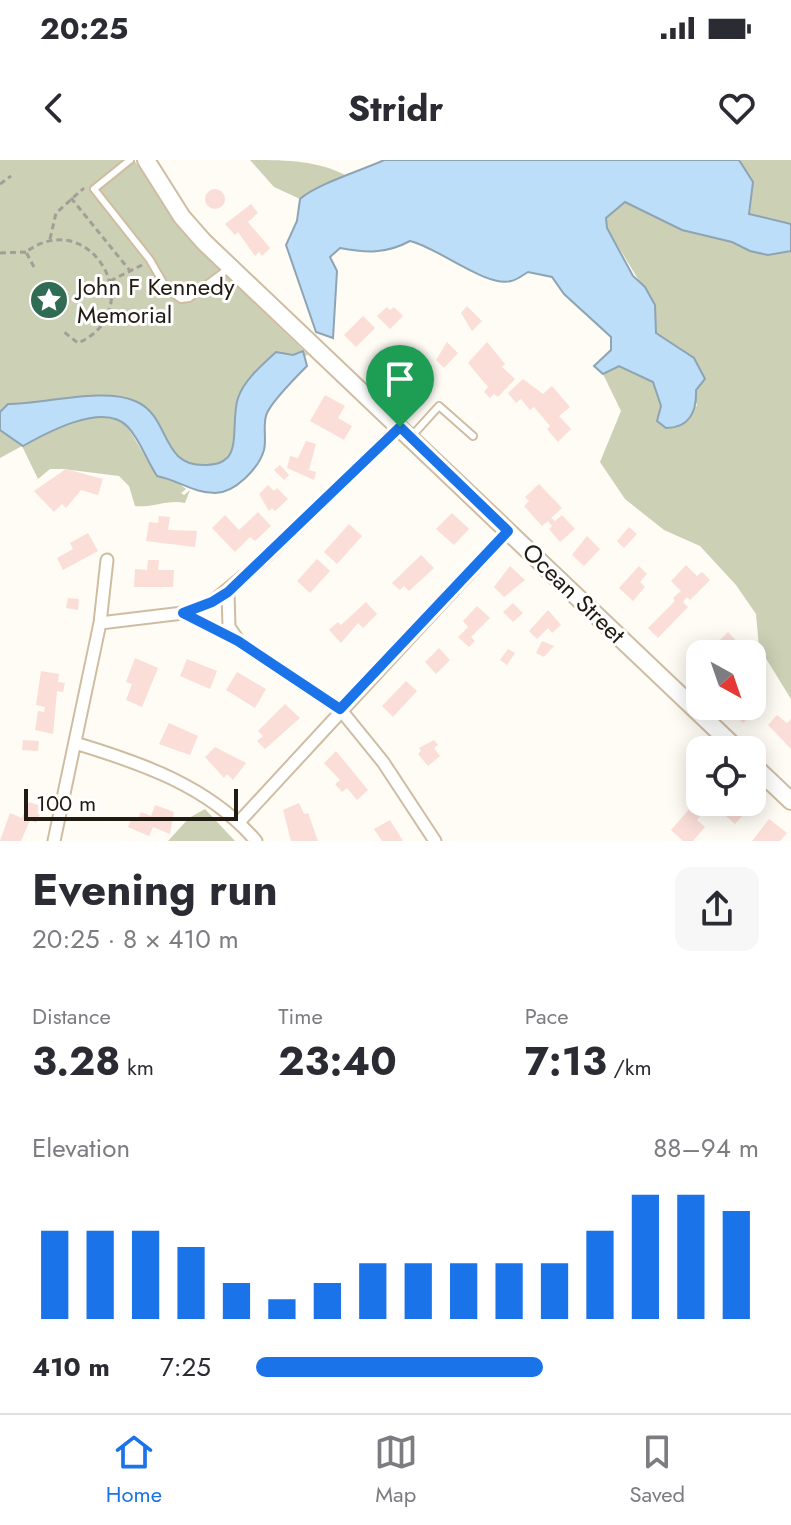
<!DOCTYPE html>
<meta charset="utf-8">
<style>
body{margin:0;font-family:Jost,sans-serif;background:#f7f7f7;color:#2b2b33;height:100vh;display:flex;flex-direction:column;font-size:30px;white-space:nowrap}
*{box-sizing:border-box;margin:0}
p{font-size:26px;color:#7c7c81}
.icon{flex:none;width:44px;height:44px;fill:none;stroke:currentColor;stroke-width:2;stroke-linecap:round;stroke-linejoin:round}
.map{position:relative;height:681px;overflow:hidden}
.panel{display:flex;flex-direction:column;background:#fff;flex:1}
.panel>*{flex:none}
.needle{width:52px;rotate:140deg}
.tools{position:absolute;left:686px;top:480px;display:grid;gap:16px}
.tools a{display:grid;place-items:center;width:80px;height:80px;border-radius:16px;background:#fff;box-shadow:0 4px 20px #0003;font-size:40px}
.scale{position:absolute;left:24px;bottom:20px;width:214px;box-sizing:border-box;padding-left:8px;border:4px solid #211b11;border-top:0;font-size:22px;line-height:28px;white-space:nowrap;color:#211b11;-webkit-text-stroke:6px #fff;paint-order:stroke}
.pin{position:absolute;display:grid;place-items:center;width:68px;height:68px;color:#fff;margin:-82px -34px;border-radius:50% 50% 50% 0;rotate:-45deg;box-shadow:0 0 8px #0007}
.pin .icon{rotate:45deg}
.round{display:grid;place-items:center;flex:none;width:84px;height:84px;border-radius:16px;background:#f7f7f7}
.overview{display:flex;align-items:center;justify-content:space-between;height:136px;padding:0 32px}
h1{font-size:44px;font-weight:700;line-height:60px}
.stats{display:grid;grid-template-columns:repeat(3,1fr);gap:12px;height:136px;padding:8px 32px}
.stats div{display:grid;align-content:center}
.stats b{font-size:40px;font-weight:700}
.stats small{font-size:22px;font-weight:400}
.stats p{font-size:22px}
.chart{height:224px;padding:16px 32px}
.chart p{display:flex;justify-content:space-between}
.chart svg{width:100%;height:144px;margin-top:8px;stroke:#1a73e8;stroke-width:6}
ul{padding:0 32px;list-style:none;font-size:26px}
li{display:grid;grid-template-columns:128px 96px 1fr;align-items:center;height:60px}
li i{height:20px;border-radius:10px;background:#1a73e8}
.status{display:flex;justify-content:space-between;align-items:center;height:56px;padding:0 40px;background:#fff;direction:ltr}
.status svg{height:22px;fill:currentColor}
header{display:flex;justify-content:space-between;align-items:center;height:104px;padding:0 32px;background:#fff;font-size:36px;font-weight:700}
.tab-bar{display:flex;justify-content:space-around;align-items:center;height:112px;border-top:2px solid #e1e1e2;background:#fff;font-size:22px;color:#7c7c81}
.tab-bar a{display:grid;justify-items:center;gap:4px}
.tab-bar .on{color:#1a73e8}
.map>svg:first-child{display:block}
.green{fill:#ccd0b4}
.water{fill:#bcdef9;stroke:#8ea4b3;stroke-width:2}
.building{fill:#fbded8}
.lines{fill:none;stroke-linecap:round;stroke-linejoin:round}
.lane-casing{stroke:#cfbda2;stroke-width:10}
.street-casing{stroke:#cfbda2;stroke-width:15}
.secondary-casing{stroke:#cfbda2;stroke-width:20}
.path{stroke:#a39f97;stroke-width:3;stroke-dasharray:6 4;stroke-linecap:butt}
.lane{stroke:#fff;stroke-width:6}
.street{stroke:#fff;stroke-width:11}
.secondary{stroke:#fff;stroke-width:16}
.route-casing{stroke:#fff;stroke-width:16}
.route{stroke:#1a73e8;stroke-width:10}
.labels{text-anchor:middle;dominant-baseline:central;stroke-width:6;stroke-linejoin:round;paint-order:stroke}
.poi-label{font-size:24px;fill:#211b11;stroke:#fff;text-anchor:start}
.street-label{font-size:24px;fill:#211b11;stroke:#fff}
</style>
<div class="status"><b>20:25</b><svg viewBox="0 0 49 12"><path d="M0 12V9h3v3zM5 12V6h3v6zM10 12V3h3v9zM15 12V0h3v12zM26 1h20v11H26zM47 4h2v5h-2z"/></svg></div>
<header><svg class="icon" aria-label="back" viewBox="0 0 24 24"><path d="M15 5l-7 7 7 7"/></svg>Stridr<svg class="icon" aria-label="heart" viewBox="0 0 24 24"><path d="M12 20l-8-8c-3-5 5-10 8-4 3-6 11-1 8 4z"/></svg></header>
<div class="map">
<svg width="791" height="681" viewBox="0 0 791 681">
<rect width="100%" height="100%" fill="#fffbf5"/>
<path class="green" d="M0,0H134L196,86L308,195L298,198L235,303L189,312L133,252L0,267Z
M250,0C283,0 318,0 347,16C330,25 315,26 300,39L274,27Z
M739,0H791V64L749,54L753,22Z
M625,42L679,68L791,83V539L759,487L756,454L736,425L700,386L664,370L625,339L600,302L621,251L603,214L619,206L653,222L661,246L657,261L697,246L682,189L656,173L655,147L607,68L606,58Z
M102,252L125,263L157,316L173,319L186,329L181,333L184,335L190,330L185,343C168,339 153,348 135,346L129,326L119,316L63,309H50L38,319L22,286L0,298V270L23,286L28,268Z
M205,649L235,681H168L189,658Z"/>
<path class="water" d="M384,0H739L753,22L749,54L791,64V91L768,95L750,91L732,82L682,70L625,42L606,58L607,68L633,116L645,127L655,145L656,173L694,198L705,219L696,230C697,252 689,268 666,268L657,261L661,246L653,222L619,206L603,214L594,206L611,190V177L564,134L552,117L528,112C523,115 517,120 511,121C487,128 437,87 410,81C386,94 366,93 340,88L330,97L337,111L333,178L316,172L286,85L297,61L300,39C317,24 360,11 384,0Z
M303,191L307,206C297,216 273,240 267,253C262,264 267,278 264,290C259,308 235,333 215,333C193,333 178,320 157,316C147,301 140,280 128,267C104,241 46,273 23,286L0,270V252L8,244C44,244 104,227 135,241C172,256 159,308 207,305C216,304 221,304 228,297C238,286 232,255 238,238C244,220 262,205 276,192L293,195Z"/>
<path class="building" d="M205 39a10 10 0 1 1 20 0a10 10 0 1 1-20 0Z
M251,44L258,53L248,62L270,88L262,96L259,92L255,96L238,72L235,75L225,64Z
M467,146L482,161L472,171L461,153Z
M387,147L390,150L394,147L403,156L390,169L377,156Z
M363,156L375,168L356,187L344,175Z
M447,182L458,193L444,208L436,200Z
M487,182L505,204L502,207L515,219L498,237L494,234L490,238L484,232L488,227L468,203Z
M392,186L403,198L391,209L380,198Z
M420,210L432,221L415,235L405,225Z
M523,219L543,234L552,226L570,247L559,256L571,269L558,282L547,269L550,266L534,247L530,250L521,239L516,243L508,233Z
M325,235L345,246L338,258L352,266L344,280L310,261Z
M306,281L316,284L309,310L316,312L314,320L287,308L290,296L298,298Z
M280,305L289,315L284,320L274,310Z
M66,309L103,319L98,335L81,330L66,348L62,344L54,352L34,331Z
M539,324L562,348L551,358L555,361L562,355L575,369L560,382L549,369L552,366L548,361L542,366L524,346L529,341L525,337Z
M268,325L274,331L277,328L288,339L275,351L272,348L269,351L259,334Z
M258,352L271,366L255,381L250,377L235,392L212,368L225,355L239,370Z
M452,353L469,369L454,385L436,369Z
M159,356L170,357L168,370L197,371L195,387L146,381L149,362L158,363Z
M349,364L362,376L337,404L324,392Z
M629,367L637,374L624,388L617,381Z
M88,373L98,391L63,410L57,398L73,389L70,383Z
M587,376L600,389L584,406L572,395Z
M421,395L434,408L409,431L404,426L400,430L392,423Z
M317,399L330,411L310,433L297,421Z
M148,400H159L158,410H174L173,427H134L135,409L147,410Z
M686,405L697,416L702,412L710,420L690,440L687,437L683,442L688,447L658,478L648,468L675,441L673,438L681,431L671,421Z
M510,406L525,420L504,437L494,427Z
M639,406L647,414L640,422L645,427L633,441L619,428Z
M68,438L79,439L78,450L66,448Z
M366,442L377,454L363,468L358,463L341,483L329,470L338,462L341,465Z
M513,443L523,453L513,462L503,452Z
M477,446L490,458L471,477L475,481L469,487L458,477L468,467L463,461Z
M548,450L561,465L552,473L548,468L537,479L529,471Z
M728,472L749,494H721L715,485Z
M542,481L554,486L544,497L536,493Z
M439,488L450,500L436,514L425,502Z
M508,489L515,493L507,505L500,500Z
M135,498L158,508L142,547L126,540L132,524L126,522Z
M187,499L217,511L210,529L180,516Z
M41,511L59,514L58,522L65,523L63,532L57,531L53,574L35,570L38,551L44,552L45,547L36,545Z
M237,512L266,529L255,548L226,530Z
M406,521L417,531L393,557L382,546Z
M752,532L763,542L743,563L732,552L737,546H752Z
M285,544L300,558L265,589L257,581L263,576L258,571Z
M777,555L787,563L791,559V589L768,565Z
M169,563L198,576L190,595L159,584Z
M23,580L39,581L38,591L22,590Z
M434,580L438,585L434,588L440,596L428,606L418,594L421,591L419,588Z
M215,587L246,603L233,620L227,614L224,618L205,597Z
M336,591L368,630L357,640L347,628L342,632L335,624L340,620L324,603Z
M29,642L43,647L36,663L30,660L21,681H0L10,653L22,658Z
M724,642H747L751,646L735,664L718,649Z
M299,643L304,654L308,653L318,681H291L283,650Z
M155,645L174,652L170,674L153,667L149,676L128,667L132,657L138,659L141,652L151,656Z
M691,647L701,655L697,660L705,667L693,681H683L671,670Z
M769,659L787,673L780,681H752Z
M390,660L403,681H382L374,669Z"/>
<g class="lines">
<g class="lane-casing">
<path id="lane" d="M130,0L94,29L150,100L166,128L181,139L189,138L228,109
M410,278L439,246L473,276"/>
</g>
<g class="street-casing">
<path id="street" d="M228,432L229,467L238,480
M183,453L238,481L340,549L383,602L435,681
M100,463L183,453L212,442L257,405L400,267
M75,583C141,603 209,626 256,681
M239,662L508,371
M54,681L100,463L107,400"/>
</g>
<g class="secondary-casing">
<path id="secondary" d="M146,0L182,57L204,82L738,590
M752,604L791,641"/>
</g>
<path class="path" d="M0,24L11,16
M71,38L131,112
M50,79L56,53L84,28
M0,93L26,92
M34,107L26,92C91,44 151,151 78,183L64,172
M110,121L142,105"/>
<use href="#lane" class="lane"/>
<use href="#street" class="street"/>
<use href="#secondary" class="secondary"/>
</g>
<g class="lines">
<g class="route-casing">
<path id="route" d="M400,267L508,371L340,549L238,481L183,453L212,442L228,432Z"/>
</g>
<use href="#route" class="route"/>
</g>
<defs>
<g id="sight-disc" transform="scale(2)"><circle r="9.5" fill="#306b54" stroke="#fff"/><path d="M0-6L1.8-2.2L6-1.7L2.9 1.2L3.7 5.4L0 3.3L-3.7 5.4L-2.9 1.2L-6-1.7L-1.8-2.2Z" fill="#fff"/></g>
</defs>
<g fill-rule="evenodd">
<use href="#sight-disc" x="49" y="140"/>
</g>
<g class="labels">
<g class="poi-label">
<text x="77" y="126">John F Kennedy<tspan x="77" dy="28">Memorial</tspan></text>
</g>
<g class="street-label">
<text transform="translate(574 433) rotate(44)">Ocean Street</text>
</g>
</g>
</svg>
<div class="tools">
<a><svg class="needle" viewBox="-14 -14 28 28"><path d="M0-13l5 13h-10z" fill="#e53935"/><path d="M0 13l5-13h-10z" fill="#7c7c81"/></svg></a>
<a><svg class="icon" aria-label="locate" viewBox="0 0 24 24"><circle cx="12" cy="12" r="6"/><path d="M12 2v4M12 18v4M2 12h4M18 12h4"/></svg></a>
</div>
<div class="scale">100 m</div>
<div class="pin" style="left:400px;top:267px;background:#1e9e55"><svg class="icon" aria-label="arrive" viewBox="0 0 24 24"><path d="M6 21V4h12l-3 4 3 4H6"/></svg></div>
</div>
<section class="panel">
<div class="overview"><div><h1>Evening run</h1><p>20:25 · 8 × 410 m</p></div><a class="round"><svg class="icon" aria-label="share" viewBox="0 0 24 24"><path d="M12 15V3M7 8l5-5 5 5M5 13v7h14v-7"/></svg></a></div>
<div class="stats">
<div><p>Distance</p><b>3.28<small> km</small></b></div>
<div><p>Time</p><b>23:40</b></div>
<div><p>Pace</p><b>7:13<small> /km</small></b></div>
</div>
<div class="chart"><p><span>Elevation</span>88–94 m</p>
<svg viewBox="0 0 160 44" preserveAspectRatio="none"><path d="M5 44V17M15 44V17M25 44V17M35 44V22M45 44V33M55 44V38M65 44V33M75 44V27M85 44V27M95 44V27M105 44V27M115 44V27M125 44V17M135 44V6M145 44V6M155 44V11"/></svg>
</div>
<ul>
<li><b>410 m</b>7:25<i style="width:57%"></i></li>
</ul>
</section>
<nav class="tab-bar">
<a class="on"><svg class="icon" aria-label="home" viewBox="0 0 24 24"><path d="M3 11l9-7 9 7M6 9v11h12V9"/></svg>Home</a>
<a><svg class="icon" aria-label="map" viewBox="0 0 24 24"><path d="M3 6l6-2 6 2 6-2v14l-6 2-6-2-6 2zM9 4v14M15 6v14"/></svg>Map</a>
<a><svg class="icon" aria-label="saved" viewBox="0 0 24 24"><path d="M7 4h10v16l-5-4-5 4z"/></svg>Saved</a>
</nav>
